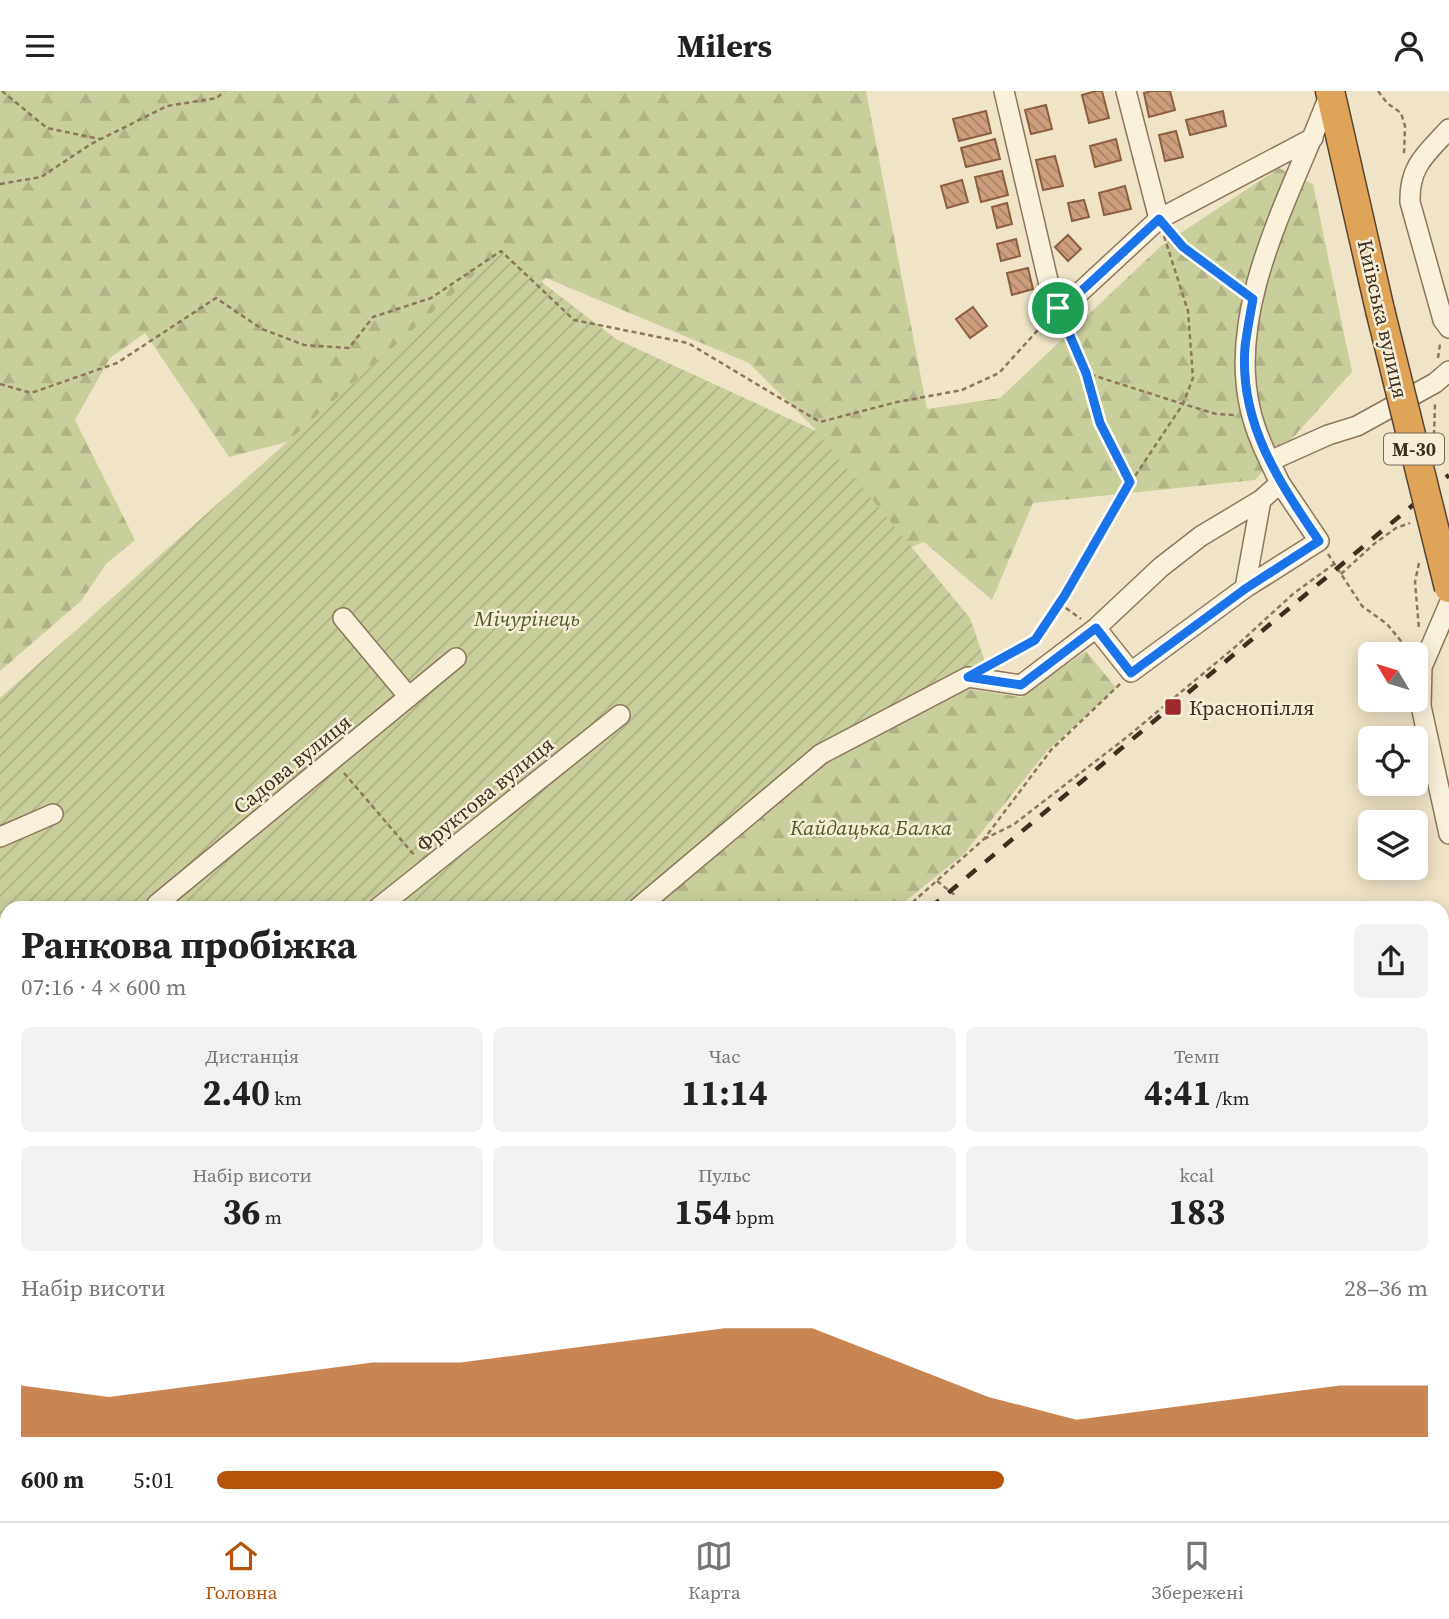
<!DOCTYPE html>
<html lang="uk">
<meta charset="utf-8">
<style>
body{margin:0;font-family:"Source Serif 4",serif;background:#f2f2f2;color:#222;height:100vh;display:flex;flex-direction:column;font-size:26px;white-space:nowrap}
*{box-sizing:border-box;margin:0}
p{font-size:23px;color:#767676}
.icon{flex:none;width:38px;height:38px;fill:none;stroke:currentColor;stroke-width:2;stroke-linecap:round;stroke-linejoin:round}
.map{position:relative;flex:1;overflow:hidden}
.panel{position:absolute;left:0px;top:810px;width:1449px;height:621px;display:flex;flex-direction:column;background:#fff;border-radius:21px 21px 0 0;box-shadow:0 4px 18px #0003}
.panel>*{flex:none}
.needle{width:46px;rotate:308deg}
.buttons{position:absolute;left:1358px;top:551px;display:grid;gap:14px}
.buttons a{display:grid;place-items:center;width:70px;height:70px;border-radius:10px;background:#fff;box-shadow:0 4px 18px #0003;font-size:35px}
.pin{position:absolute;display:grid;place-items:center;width:60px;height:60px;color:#fff;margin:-30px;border:4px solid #fff;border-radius:50%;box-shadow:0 2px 7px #0007}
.round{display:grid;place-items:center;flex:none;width:74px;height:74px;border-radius:10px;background:#f2f2f2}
.head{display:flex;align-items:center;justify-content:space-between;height:119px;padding:0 21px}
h1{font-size:38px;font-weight:700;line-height:52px}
.metrics{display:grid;grid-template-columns:repeat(3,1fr);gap:10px;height:119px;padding:7px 21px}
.metrics div{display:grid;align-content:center;border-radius:10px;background:#f2f2f2;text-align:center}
.metrics b{font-size:35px;font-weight:700}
.metrics small{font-size:19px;font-weight:400}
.metrics p{font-size:19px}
.chart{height:196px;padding:14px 21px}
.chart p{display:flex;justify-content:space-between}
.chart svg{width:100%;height:126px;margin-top:7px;fill:#b45309;opacity:.7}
ul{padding:0 21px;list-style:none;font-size:23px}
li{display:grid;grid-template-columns:112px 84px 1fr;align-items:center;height:52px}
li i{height:18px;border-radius:9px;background:#b45309}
header{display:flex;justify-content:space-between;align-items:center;height:91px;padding:0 21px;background:#fff;font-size:32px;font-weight:700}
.menu{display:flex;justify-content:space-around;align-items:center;height:98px;border-top:2px solid #e0e0e0;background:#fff;font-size:19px;color:#767676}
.menu a{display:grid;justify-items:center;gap:4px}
.menu .selected{color:#b45309}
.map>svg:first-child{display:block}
.forest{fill:url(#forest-firs)}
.garden{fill:url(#garden-furrows)}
.building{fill:url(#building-back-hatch);stroke:#8d5f41;stroke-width:2}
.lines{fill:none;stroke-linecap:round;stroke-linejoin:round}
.minor-casing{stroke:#8d765c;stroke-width:22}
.highway-casing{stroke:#5b4430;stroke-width:31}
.path{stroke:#8d765c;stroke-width:2.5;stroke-dasharray:5 3.5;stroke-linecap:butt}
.minor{stroke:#faf1dc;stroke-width:19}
.highway{stroke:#e0a458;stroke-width:28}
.rail{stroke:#3d2e20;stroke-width:4.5;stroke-dasharray:12 12;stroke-linecap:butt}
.highway-bridge-casing{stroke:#5b4430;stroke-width:31;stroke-linecap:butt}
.highway-bridge{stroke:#e0a458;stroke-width:28}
.route-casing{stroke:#fff;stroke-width:14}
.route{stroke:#1a73e8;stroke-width:9}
.poi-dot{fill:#9e2a2b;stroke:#f7eed8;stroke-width:2.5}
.labels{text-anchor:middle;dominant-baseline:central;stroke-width:5;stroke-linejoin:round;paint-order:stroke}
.shield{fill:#f7eed8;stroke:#756857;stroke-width:2}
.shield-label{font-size:19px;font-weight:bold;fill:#3d2e20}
.street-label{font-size:21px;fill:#3d2e20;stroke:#f7eed8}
.park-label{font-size:21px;font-style:italic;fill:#4d5a26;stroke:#f7eed8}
.poi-label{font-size:21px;fill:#3d2e20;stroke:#f7eed8;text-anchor:start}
</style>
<header><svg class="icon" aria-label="menu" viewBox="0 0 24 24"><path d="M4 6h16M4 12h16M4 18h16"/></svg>Milers<svg class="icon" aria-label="person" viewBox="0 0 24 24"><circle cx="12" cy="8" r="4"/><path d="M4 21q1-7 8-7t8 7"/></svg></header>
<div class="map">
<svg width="1449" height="1430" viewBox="0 0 1449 1430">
<defs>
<pattern id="forest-firs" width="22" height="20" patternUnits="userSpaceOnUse" patternTransform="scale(1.75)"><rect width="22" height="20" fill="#c9cf9b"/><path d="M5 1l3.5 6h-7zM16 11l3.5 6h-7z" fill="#aeb285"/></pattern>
<pattern id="garden-furrows" width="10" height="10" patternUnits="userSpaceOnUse" patternTransform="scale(1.75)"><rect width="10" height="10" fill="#c9cf9b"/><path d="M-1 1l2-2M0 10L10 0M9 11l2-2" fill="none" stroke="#aeb285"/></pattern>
<pattern id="building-back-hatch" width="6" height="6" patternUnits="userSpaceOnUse" patternTransform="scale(1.75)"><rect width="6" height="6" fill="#cf9f7d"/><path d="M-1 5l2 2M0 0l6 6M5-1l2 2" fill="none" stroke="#a98266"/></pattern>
</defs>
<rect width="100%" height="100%" fill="#f0e4c8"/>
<path class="forest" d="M0,0H866L927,318L1000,307L1161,155L1279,77L1313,93L1352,281L1255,389L1033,412L992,509L924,451L691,547L816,339L749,272L546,187L356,333L229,366L145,242L110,267L75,329L135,449L106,473L81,510L0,580Z
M1086,560L1116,597L1047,660L964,763L897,817H643L850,651L942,594L1021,606Z
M0,1134L7,1137V1418L0,1423Z"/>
<path class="garden" d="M501,160L616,248L816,340L970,527L987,576L825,661L635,817H7V1011L0,1003V607Z"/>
<path class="building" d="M1096,0H1102L1109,27L1089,32L1082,4Z
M1152,0H1170L1175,19L1149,26L1144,2Z
M1046,14L1052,38L1031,43L1025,19Z
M986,20L991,42L959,50L953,28Z
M1223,20L1226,35L1190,44L1186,29Z
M1176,40L1183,66L1165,70L1159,44Z
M995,48L1000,68L966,76L961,57Z
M1116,48L1121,69L1095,76L1090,55Z
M1055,65L1063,95L1043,99L1036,69Z
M1002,80L1008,104L981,111L975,86Z
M962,89L968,111L947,117L941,95Z
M1125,95L1131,118L1104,124L1099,102Z
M1084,109L1089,126L1072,130L1068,112Z
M1007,112L1012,133L997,137L992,116Z
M1068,144L1081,158L1068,170L1055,156Z
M1016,148L1020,165L1001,170L997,153Z
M1028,177L1033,198L1012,204L1007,182Z
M973,216L987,235L970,247L956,228Z
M1449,1191V1288L1442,1289V1192Z
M1448,1358L1449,1389L1442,1390V1359Z"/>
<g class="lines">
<g class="minor-casing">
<path id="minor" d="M1004,0L1053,211L1058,217L1064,216L1159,128L1313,47
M1126,0L1159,128
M1449,38C1426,63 1409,75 1410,111L1443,229L1449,237
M1270,370L1328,344L1357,335L1435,292L1449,280
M1245,497L1261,409
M1449,513L1422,576L1421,615L1449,743
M343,527L409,606
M1096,537L1131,581L1245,497L1319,450L1280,392
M0,746L53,723
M160,817L157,813L456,567
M378,817L620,624
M638,817L821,663L968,586L1021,594L1096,537L1161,476L1201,445L1261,409L1280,392C1268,367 1256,344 1250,317C1226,213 1295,97 1330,2
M0,1030L7,1037
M1415,1430L1449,1425"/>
</g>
<g class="highway-casing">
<path id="highway" d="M1330,0L1380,219"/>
</g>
<path class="path" d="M2,0L47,37L100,48
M1378,0L1387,12L1401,22L1405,35L1404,63
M0,93L41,86L91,53L167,15L217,7L224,0
M1170,141L1183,156L1238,197
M1164,145L1188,220L1193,287L1183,313L1216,323L1235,324
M1438,267L1440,253
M1086,282L1100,332L1131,391
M0,293L31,302L117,272L216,207L262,238L304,254L349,257L373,226L431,207L501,160L574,229L688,252L820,331L897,311L962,299L999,282L1046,230
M1434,344L1435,312
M1328,463L1362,515L1387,533L1410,561
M1419,472L1415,491L1419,538
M1341,483L1374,453L1396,437L1410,432
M1059,512L1081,528
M995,571L1035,549L1065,504L1131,391L1183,313L1086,282L1065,233
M344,682L415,765
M984,748L1013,734L1127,646L1235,556L1293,503L1334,473
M937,790L956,805
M906,817L984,748L1051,659L1120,593
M0,1129L7,1125
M0,1336L7,1331
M162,1430L167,1424"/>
<use href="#minor" class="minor"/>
<use href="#highway" class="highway"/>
<path class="rail" d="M930,817L1449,384
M686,1424L702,1430
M738,1424H840
M196,1430L203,1424
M228,1430L235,1424
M317,1430L350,1424
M1062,1430L1095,1424"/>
<g class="highway-bridge-casing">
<path id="highway-bridge" d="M1380,219L1449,497"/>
</g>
<use href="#highway-bridge" class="highway-bridge"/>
</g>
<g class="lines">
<g class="route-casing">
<path id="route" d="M1159,128L1183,156L1253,208C1250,224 1247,240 1245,256C1239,332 1279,391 1319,450L1245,498L1131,582L1096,537L1021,594L968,586L1035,549L1065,504L1130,391L1100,332L1086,282L1058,217L1064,216Z"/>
</g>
<use href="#route" class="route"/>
</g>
<rect class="poi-dot" x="1164" y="607" width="18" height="18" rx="3.5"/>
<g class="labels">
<rect class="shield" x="1384" y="342.5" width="60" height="31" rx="5"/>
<g class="shield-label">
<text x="1414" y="358">М-30</text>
</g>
<g class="street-label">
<text transform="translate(1383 228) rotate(77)">Київська вулиця</text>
<text transform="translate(292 673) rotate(-39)">Садова вулиця</text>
<text transform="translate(485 703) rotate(-39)">Фруктова вулиця</text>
</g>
<g class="park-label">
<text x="527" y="527">Мічурінець</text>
<text x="871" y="736">Кайдацька Балка</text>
</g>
<g class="poi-label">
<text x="1189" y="616">Краснопілля</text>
</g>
</g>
</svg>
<div class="buttons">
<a><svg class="needle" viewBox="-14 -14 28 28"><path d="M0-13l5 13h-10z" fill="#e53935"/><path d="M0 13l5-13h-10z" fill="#767676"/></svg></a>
<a><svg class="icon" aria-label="locate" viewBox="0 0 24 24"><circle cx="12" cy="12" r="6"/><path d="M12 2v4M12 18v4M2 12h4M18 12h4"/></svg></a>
<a><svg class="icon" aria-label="layers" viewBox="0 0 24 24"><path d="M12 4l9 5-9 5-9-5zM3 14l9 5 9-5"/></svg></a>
</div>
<div class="pin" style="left:1058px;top:217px;background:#1e9e55"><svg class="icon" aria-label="arrive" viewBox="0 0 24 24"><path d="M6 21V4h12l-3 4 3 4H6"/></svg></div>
<section class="panel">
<div class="head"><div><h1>Ранкова пробіжка</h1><p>07:16 · 4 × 600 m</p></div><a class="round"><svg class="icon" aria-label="share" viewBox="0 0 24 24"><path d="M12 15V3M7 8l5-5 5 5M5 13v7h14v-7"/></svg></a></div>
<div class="metrics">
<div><p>Дистанція</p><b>2.40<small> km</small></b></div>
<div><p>Час</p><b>11:14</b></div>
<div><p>Темп</p><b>4:41<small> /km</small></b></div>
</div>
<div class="metrics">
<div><p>Набір висоти</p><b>36<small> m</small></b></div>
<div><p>Пульс</p><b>154<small> bpm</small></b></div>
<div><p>kcal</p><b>183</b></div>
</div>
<div class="chart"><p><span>Набір висоти</span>28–36 m</p>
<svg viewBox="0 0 160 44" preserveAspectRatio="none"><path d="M0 44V26L10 30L20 26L30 22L40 18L50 18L60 14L70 10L80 6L90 6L100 18L110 30L120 38L130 34L140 30L150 26L160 26V44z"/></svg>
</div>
<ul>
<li><b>600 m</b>5:01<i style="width:65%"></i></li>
</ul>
</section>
</div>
<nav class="menu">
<a class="selected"><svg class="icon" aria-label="home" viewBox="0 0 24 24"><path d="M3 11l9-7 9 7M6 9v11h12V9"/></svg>Головна</a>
<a><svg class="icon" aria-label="map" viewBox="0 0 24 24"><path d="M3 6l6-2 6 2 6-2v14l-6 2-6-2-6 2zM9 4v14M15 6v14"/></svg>Карта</a>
<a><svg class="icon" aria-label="saved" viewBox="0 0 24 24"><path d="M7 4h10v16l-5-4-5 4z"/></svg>Збережені</a>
</nav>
